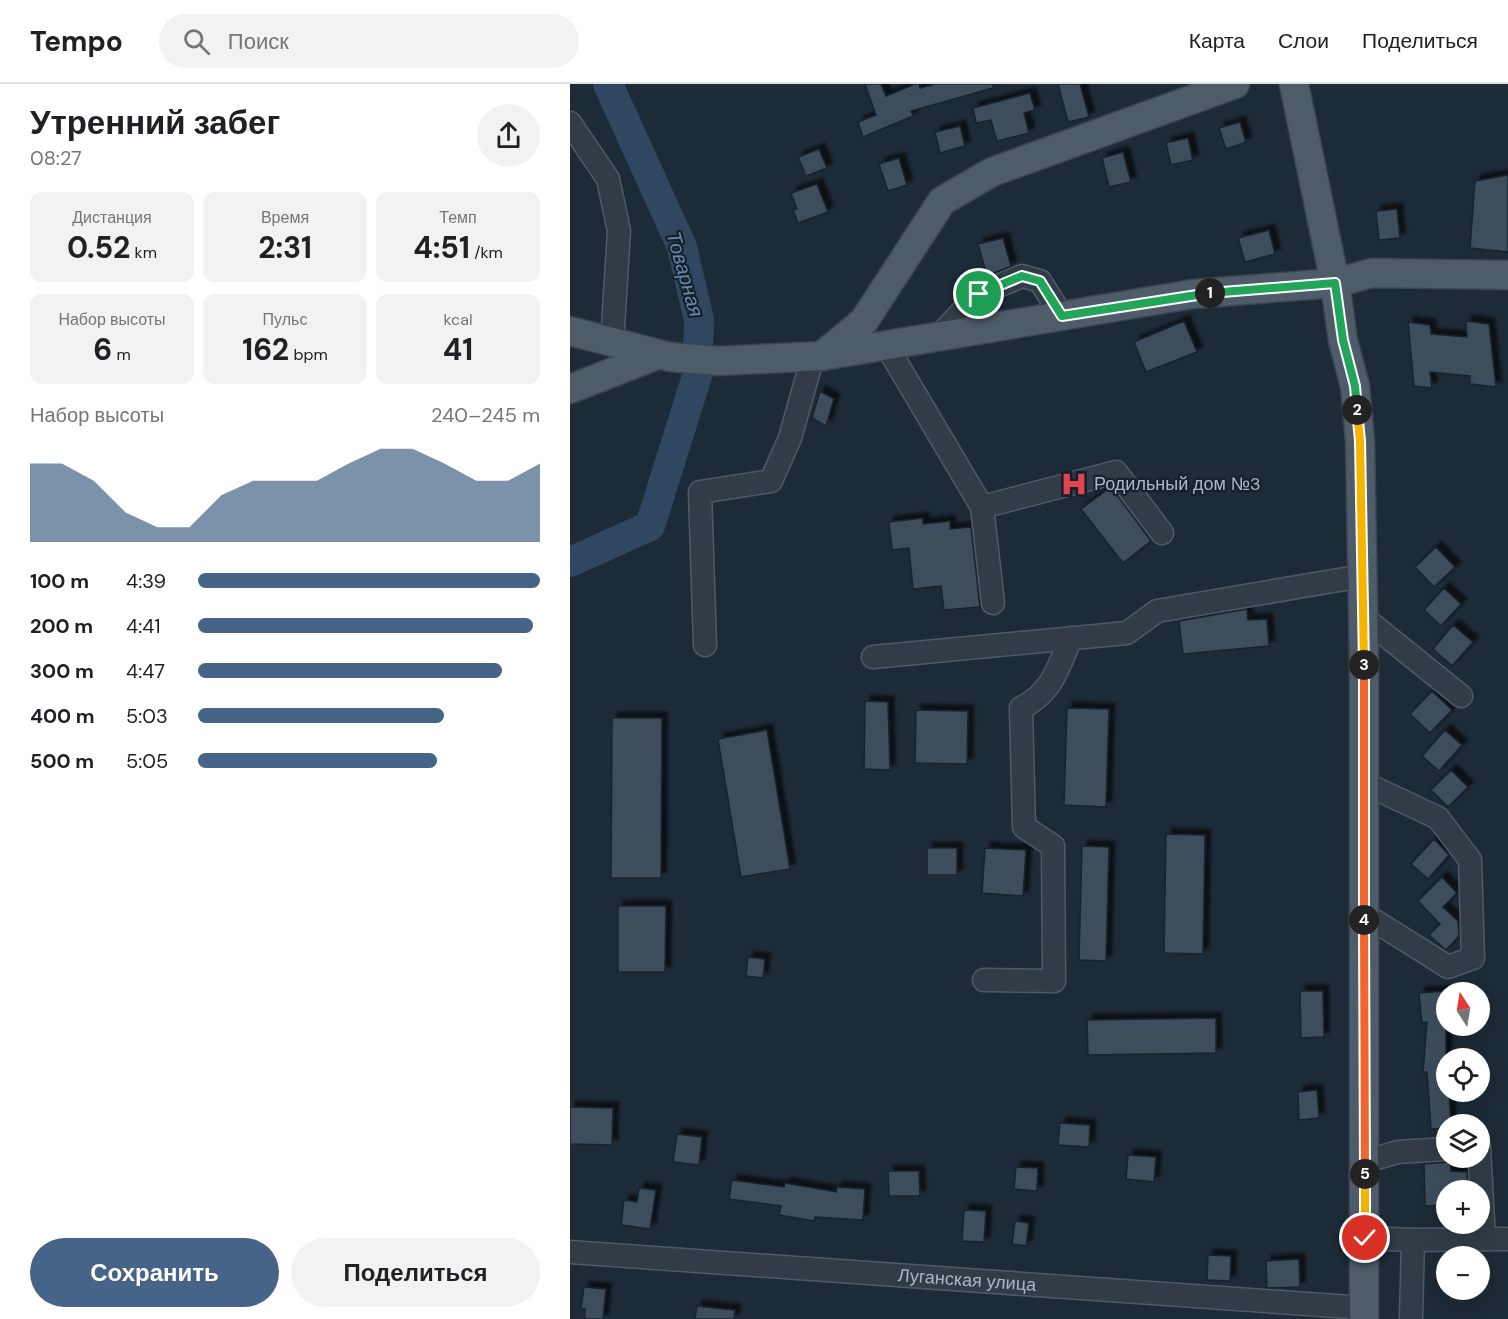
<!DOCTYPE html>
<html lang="ru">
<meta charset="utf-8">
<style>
body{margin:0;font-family:"DM Sans",sans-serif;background:#f2f2f2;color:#202124;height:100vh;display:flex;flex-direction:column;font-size:22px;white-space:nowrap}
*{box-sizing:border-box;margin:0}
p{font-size:20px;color:#757577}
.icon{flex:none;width:33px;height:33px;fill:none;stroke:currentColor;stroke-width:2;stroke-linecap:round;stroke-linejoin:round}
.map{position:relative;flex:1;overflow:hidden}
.drawer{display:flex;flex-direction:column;background:#fff;width:570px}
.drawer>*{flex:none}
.needle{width:39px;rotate:348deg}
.controls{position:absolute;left:866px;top:898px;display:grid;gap:12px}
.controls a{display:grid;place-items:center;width:54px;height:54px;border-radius:50%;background:#fff;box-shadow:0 6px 24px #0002;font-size:30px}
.pin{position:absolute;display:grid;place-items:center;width:51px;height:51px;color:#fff;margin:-26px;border:3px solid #fff;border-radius:50%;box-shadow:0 2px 6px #0007}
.km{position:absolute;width:30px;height:30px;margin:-15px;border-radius:50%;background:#222;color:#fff;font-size:16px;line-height:30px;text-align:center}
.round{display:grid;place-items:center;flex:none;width:63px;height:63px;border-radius:32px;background:#f2f2f2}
.overview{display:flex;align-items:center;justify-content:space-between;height:102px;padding:0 30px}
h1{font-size:33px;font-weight:700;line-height:45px}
.figures{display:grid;grid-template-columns:repeat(3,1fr);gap:9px;height:102px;padding:6px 30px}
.figures div{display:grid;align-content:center;border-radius:12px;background:#f2f2f2;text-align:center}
.figures b{font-size:30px;font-weight:700}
.figures small{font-size:16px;font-weight:400}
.figures p{font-size:16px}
.chart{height:168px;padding:12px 30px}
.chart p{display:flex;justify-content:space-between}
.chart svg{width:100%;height:108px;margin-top:6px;fill:#466487;opacity:.7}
.button{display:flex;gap:12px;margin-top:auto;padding:12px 30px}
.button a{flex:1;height:69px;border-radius:36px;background:#466487;color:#fff;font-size:24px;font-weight:700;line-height:69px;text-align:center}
.button a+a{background:#f2f2f2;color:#202124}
ul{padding:0 30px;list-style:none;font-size:20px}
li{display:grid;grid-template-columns:96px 72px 1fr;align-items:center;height:45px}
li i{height:15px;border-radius:8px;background:#466487}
header{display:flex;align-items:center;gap:36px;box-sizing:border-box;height:84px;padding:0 30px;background:#fff;border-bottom:2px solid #e0e0e0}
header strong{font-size:28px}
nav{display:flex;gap:33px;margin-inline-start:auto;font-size:21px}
.search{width:420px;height:54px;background:#f2f2f2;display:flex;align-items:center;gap:15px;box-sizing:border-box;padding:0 21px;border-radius:33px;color:#757577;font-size:22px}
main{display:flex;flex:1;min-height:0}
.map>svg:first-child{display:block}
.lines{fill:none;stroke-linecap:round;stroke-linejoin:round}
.river{stroke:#2f4760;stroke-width:30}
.building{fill:#3e4d5c;stroke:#18232d;stroke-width:1.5;filter:url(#shadow)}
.minor-casing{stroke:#4e5a66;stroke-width:25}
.major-casing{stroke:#3a4551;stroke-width:31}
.minor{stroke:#313c47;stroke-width:22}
.major{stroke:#4e5b68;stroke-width:28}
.split-1-casing{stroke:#fff;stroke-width:12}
.split-2-casing{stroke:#fff;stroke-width:12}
.split-3-casing{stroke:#fff;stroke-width:12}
.split-4-casing{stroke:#fff;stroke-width:12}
.split-5-casing{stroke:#fff;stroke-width:12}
.split-6-casing{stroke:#fff;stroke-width:12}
.split-1{stroke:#22a559;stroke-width:8}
.split-2{stroke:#22a559;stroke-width:8}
.split-3{stroke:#f5b400;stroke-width:8}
.split-4{stroke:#f0652b;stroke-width:8}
.split-5{stroke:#f0652b;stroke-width:8}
.split-6{stroke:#f5b400;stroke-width:8}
.labels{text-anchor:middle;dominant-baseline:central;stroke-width:4.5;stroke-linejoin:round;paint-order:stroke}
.poi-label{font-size:18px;fill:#aab7c5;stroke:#16212b;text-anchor:start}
.street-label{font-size:18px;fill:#aab7c5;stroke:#16212b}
.water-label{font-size:20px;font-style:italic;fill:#678aab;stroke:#16212b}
</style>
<header>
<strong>Tempo</strong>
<div class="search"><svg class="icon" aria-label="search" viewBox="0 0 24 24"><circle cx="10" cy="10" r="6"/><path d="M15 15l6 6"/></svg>Поиск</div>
<nav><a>Карта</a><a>Слои</a><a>Поделиться</a></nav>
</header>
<main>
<section class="drawer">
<div class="overview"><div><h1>Утренний забег</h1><p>08:27</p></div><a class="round"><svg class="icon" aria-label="share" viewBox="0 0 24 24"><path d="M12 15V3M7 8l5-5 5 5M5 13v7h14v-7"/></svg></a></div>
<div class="figures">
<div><p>Дистанция</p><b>0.52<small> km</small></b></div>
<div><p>Время</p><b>2:31</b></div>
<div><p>Темп</p><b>4:51<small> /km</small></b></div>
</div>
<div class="figures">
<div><p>Набор высоты</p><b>6<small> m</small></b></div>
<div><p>Пульс</p><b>162<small> bpm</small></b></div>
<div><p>kcal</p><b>41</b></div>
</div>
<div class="chart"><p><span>Набор высоты</span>240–245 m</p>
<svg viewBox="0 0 160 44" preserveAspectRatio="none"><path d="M0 44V12L10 12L20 19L30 32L40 38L50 38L60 25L70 19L80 19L90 19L100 12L110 6L120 6L130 12L140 19L150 19L160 12V44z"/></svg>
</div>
<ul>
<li><b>100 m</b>4:39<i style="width:100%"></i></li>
<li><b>200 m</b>4:41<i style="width:98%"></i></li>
<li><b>300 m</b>4:47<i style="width:89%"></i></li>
<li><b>400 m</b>5:03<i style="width:72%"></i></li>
<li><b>500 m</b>5:05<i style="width:70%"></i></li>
</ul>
<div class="button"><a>Сохранить</a><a>Поделиться</a></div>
</section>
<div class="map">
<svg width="938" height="1235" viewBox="0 0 938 1235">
<defs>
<filter id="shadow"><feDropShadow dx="5.5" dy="-5.5" stdDeviation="1.5" flood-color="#0009"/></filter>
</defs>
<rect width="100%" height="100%" fill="#1d2a37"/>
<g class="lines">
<path class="river" d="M0,478L80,442L127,292L129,236L112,163L38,0"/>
</g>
<path class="building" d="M295,0H311L316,12L345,0H349L350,4L365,0H423V4L341,27L343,32L293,53L288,38L306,31Z
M488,0H510L519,33L498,38Z
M460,9L465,26L454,29L459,49L427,57L421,36L406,39L403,24Z
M670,38L676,58L656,65L649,44Z
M390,42L395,62L370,69L365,48Z
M618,54L623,76L601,81L596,59Z
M249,65L257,84L236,92L228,73Z
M553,68L561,98L539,103L532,74Z
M329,74L337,101L318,107L309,80Z
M938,91V168L900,164L905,97Z
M247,100L258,128L228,139L223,126L227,125L221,109Z
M827,125L830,154L809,156L806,127Z
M699,146L705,170L675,178L668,154Z
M433,154L441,182L417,192L408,160Z
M614,237L627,268L576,288L564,258Z
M896,237L919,240L926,303L900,300V292L860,288L862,304L844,302L838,238L860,241L861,250L897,253Z
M250,307L264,315L256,342L242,334Z
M541,403L581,457L553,479L511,425Z
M353,434V440L380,437V445L401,443L410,523L374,526L371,502L343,505L339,464L322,466L319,438Z
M866,463L885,483L864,503L845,483Z
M874,504L891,520L871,542L854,526Z
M677,525L678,536L697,535L699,562L613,570L609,537Z
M883,541L903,558L882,582L863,565Z
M862,607L882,626L860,649L840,630Z
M295,617L318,618L320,686L294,685Z
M497,624L539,625L536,723L494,721Z
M346,626L398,627L397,680L345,679Z
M42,634H92L91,794H41Z
M197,646L220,785L171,793L148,655Z
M875,646L892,661L869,687L852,672Z
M881,686L898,703L878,723L861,706Z
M596,750L635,751L633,870L594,869Z
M864,755L879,771L858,795L841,780Z
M512,762L539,763L536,877L509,876Z
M357,764H387V791H357Z
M415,764L456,766L453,812L412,809Z
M872,793L887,809L873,823L888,837L889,852L876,866L859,851L870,840L848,817Z
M48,822H96L95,888H48Z
M178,873L195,875L193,894L176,892Z
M730,907H753L754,953L731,954Z
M876,907V965L873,1005L879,1008L881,1041H876V1044L861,1045L857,988H853L857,938L852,939L849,909Z
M646,934V969L518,971L517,936Z
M747,1006L749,1034L729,1036L728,1008Z
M0,1023L43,1024L42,1061L0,1060Z
M490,1039L520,1041L519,1063L488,1061Z
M107,1050L132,1053L129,1081L103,1078Z
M558,1071L586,1073L584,1098L556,1095Z
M880,1078L881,1087L897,1088L898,1107H876V1121L855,1122L854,1080Z
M446,1083L468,1084L467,1107L444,1105Z
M318,1087H349L350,1112H319Z
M162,1096L214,1103L215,1099L266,1108L267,1103L295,1105L293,1136L245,1133L244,1137L209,1131L211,1122L159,1115Z
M69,1104L86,1106L80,1145L51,1141L54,1116L67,1118Z
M394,1126L416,1127L414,1158L392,1157Z
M445,1137L459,1139L456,1162L442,1160Z
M638,1171L661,1172L660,1197L637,1196Z
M729,1175L730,1203L697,1204L696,1177Z
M14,1203L36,1205L33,1235H15V1225L11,1224Z
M127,1222L165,1226L164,1235H125Z"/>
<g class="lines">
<g class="minor-casing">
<g id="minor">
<path d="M0,39L38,95L49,147L42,259"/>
<path d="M368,253L409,210L452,192L470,197L492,232"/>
<path d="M316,261L412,423L423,519"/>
<path d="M412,423L546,388L592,449"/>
<path d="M793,533L891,612"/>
<path d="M135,561L130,408L201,397L220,354L243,272"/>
<path d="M303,573L557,549L587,527L792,492"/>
<path d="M794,699L868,734L900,776L903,874L878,883L794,830"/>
<path d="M414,896L484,897L483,762L454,743L451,624C482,609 488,584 501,554"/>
<path d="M909,1063L914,1155"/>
<path d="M795,1074H807L828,1068L876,1065"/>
<path d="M795,1154L843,1156L938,1155"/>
<path id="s1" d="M0,1168L794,1224"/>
<path d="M841,1235L843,1156"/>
</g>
</g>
<g class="major-casing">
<path id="major" d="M724,0L765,199L773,257L785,302L790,357L794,580V1235
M0,247L100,273L148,277L252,272L623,210L765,199L802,189L938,191
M252,272L294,237L372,117L422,88L665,0
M0,305L87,271"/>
</g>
<use href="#minor" class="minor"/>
<use href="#major" class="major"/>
</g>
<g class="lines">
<g class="split-1-casing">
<path id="split-1" d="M409,210L452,192L470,197L492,232L640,209"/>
</g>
<g class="split-2-casing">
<path id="split-2" d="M640,209L765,199L773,256L785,302L787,326"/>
</g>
<g class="split-3-casing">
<path id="split-3" d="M787,326L790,357L794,581"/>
</g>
<g class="split-4-casing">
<path id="split-4" d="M794,581V836"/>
</g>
<g class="split-5-casing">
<path id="split-5" d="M794,836L795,1090"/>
</g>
<g class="split-6-casing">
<path id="split-6" d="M795,1090V1154"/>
</g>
<use href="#split-1" class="split-1"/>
<use href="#split-2" class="split-2"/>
<use href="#split-3" class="split-3"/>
<use href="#split-4" class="split-4"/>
<use href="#split-5" class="split-5"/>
<use href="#split-6" class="split-6"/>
</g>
<defs>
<g id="hospital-bare" transform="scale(2.07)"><path d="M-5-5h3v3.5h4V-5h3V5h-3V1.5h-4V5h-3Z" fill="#e0444e" stroke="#16212b" stroke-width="2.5" paint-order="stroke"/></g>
</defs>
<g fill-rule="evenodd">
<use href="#hospital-bare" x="504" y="400"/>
</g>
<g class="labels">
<g class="poi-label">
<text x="524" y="400">Родильный дом №3</text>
</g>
<g class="street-label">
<text stroke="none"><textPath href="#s1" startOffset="398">Луганская улица</textPath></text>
</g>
<g class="water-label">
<text transform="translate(115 190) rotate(74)">Товарная</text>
</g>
</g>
</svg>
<div class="controls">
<a><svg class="needle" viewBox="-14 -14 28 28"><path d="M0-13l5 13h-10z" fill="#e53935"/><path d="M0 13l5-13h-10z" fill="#757577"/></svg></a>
<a><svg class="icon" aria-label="locate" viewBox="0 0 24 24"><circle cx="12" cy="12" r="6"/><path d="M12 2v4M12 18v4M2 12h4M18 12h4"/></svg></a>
<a><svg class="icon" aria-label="layers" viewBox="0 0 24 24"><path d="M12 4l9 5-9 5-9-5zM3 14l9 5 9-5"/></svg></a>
<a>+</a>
<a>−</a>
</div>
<div class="pin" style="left:409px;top:210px;background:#1e9e55"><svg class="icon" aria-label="arrive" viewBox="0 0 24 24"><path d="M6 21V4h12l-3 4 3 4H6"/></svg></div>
<div class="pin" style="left:795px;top:1154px;background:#d93025"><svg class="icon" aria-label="check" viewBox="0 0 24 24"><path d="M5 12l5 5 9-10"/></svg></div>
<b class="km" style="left:640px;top:209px">1</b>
<b class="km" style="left:787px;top:326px">2</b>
<b class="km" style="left:794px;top:581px">3</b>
<b class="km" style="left:794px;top:836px">4</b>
<b class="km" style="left:795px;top:1090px">5</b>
</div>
</main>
